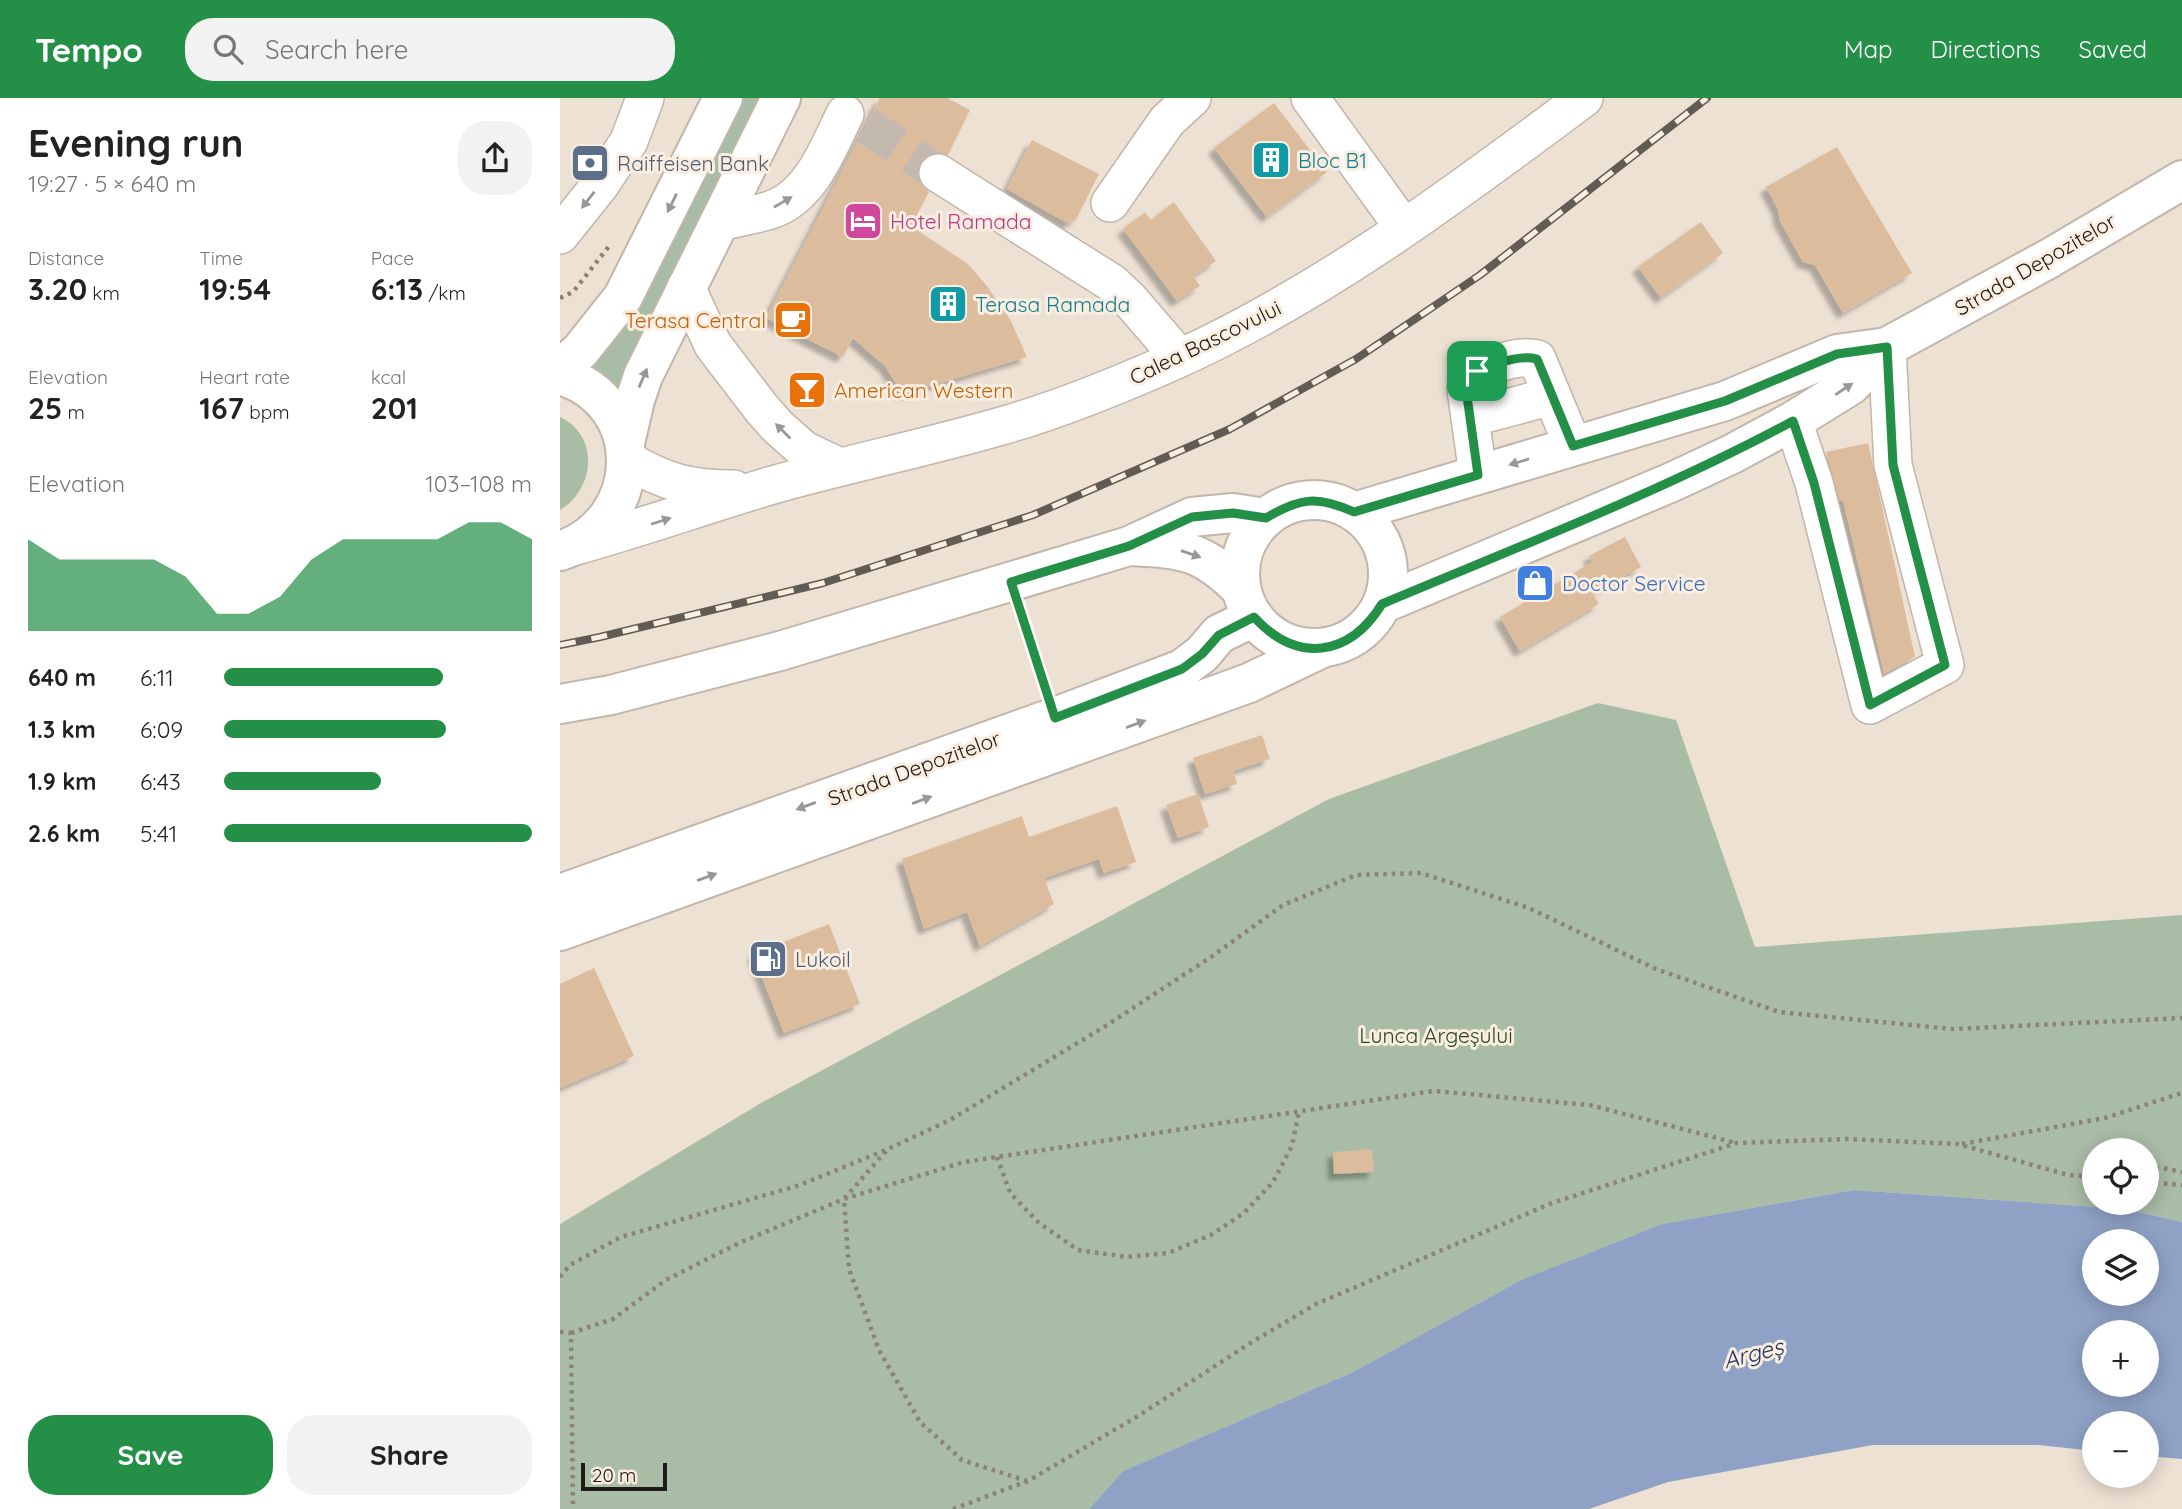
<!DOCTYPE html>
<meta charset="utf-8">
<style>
body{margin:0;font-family:Quicksand,sans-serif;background:#f2f2f2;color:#222;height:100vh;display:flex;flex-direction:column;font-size:26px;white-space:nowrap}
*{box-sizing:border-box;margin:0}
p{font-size:23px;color:#767676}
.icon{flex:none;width:38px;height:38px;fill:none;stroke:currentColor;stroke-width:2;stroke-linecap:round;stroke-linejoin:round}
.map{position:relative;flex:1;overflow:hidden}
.sheet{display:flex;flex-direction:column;background:#fff;width:560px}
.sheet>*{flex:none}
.tools{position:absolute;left:1522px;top:1040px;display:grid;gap:14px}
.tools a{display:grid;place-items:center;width:77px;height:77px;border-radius:50%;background:#fff;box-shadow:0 4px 18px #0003;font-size:35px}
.scale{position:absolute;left:21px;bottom:18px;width:86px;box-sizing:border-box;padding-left:7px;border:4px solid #1e1a15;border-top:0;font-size:19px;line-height:24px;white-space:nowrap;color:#1e1a15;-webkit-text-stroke:5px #fbeee1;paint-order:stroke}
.pin{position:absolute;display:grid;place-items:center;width:60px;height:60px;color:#fff;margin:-30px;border-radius:14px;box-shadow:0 4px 10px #0006}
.round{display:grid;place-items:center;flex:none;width:74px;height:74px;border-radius:28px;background:#f2f2f2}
.overview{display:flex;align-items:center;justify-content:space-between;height:119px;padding:0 28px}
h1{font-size:38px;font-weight:800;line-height:52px}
.figures{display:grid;grid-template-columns:repeat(3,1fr);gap:10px;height:119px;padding:7px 28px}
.figures div{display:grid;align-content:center}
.figures b{font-size:30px;font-weight:800}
.figures small{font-size:19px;font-weight:400}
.figures p{font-size:19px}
.chart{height:196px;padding:14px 28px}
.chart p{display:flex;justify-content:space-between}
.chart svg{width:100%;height:126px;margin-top:7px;fill:#238f47;opacity:.7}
.cta{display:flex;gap:14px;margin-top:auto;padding:14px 28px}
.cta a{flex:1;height:80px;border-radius:28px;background:#238f47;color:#fff;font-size:28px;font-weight:800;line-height:80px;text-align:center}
.cta a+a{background:#f2f2f2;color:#222}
ul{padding:0 28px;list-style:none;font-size:23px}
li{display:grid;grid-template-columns:112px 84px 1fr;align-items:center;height:52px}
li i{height:18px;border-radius:9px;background:#238f47}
header{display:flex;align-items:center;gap:42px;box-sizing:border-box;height:98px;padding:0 35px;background:#238f47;color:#fff}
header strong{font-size:33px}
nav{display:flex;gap:38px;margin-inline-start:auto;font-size:24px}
.search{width:490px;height:63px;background:#f2f2f2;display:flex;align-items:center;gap:18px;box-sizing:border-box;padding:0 24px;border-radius:28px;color:#767676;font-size:26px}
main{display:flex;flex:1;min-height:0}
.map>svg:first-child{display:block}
.green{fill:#a9bca6;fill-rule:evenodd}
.water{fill:#8fa2c5;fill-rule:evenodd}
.building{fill:#dbbc9d;filter:url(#shadow)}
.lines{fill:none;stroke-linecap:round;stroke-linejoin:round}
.minor-tunnel{stroke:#c4b9ae;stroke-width:37;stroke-dasharray:37 18;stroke-linecap:butt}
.minor-casing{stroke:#c2b5a9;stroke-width:40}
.major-casing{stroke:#c2b5a9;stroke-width:42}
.path{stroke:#8b8279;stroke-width:4.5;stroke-dasharray:3.5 5;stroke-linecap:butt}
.minor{stroke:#fff;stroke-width:37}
.major{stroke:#fff;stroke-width:38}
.rail-casing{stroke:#615b53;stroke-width:8}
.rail{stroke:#fbeee1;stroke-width:5;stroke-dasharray:16;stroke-linecap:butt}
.oneway{fill:#9a9896}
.route-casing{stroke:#fff;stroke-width:14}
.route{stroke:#238f47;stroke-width:9}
.labels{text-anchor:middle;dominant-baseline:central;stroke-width:6;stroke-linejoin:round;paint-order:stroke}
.culture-label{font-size:21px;fill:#0d838f;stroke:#fbeee1;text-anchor:start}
.service-label{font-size:21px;fill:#4e5e75;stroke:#fbeee1;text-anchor:start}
.hotel-label{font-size:21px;fill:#b23c85;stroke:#fbeee1;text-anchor:start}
.street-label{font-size:21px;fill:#1e1a15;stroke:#fbeee1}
.food-label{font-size:21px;fill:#c56008;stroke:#fbeee1;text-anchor:end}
.shop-label{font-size:21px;fill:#366cbe;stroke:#fbeee1;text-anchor:start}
.park-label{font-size:21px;fill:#23491c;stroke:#fbeee1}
.water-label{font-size:23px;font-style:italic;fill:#1e3563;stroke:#fbeee1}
</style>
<header>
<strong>Tempo</strong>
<div class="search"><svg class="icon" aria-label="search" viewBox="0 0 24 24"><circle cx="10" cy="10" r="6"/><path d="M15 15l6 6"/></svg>Search here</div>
<nav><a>Map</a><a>Directions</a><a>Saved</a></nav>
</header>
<main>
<section class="sheet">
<div class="overview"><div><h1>Evening run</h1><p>19:27 · 5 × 640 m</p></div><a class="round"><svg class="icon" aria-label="share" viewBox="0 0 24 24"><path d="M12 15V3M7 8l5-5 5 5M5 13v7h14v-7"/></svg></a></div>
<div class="figures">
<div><p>Distance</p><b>3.20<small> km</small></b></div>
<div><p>Time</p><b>19:54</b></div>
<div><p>Pace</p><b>6:13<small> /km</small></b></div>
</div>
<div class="figures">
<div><p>Elevation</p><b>25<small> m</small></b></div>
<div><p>Heart rate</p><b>167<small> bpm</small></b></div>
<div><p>kcal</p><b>201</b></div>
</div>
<div class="chart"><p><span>Elevation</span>103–108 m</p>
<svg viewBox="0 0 160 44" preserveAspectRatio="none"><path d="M0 44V12L10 19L20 19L30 19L40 19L50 25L60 38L70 38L80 32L90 19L100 12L110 12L120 12L130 12L140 6L150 6L160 12V44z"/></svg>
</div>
<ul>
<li><b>640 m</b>6:11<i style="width:71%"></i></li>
<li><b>1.3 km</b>6:09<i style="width:72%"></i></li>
<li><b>1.9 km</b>6:43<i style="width:51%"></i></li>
<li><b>2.6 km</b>5:41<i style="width:100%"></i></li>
</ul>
<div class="cta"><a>Save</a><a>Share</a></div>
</section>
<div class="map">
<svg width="1622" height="1411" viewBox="0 0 1622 1411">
<defs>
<filter id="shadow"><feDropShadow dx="-6" dy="6" stdDeviation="2" flood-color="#0004"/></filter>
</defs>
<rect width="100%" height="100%" fill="#ede1d4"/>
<path class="green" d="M163,0H221L65,345L21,252Z
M0,319C40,338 35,391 0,412Z
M1038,605L1116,622L1195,849L1622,817V1124L1566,1111L1294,1092L1102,1126L963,1181L793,1274L563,1373L529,1411H0V1126L201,1005L769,701ZM1535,1052H1587V1104H1535Z"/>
<path class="water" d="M1294,1092L1566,1111L1622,1124V1361L1587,1358V1325H1535V1353L1478,1347H1313L1108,1384L1029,1411H529L563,1373L793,1274L963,1181L1102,1126ZM1535,1143H1587V1195H1535ZM1535,1234H1587V1286H1535Z"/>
<path class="building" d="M320,0H387L410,12L388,57L378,54L369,56L360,64L357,73L359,84L369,94L351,128L408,166L427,188L451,223L467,259L343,296L325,268L293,240L283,259L206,220Z
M714,5L767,74L707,119L654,50Z
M472,42L539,76L515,123L512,121L509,126L447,91Z
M1277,49L1352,175L1283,215L1255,167L1243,164L1220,123L1218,111L1206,89Z
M614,104L656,163L633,178L640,188L617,203L563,131L585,114L591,122Z
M1141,124L1163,155L1101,200L1078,169Z
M1308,345L1355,559L1324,575L1283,402L1280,403L1266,354Z
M1065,439L1081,469L1032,495L1039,506L960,553L940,519L1032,464L1029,458Z
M702,637L710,661L673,673L677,686L645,696L633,660Z
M638,696L649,729L618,740L606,707Z
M557,708L576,764L544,775L539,761L484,780L494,806L420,848L407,814L364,831L342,761L462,718L469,739Z
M269,826L300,906L224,935L193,856Z
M34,870L74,958L0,990V886Z
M812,1051L814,1074L774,1076L773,1054Z"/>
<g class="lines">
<path class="minor-tunnel" d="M306,27L378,75"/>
<g class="minor-casing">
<path id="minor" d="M750,0L844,130
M378,75L552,185L570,202L620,260
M550,105L607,23L632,0
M159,124C178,119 200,117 218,109C253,93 269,48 285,16
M0,137L40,87L69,43L85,0
M126,189L153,247L202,311L217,328L244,352L280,369
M910,320L992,298
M1233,323L1254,385L1310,607L1385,567L1333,367L1327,249
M67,362C105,384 129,391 174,391
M918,377L906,291L907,283C920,269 957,256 977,261L1013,348
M12,449C81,430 148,406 216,386C292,365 369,349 445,327C504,310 562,286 618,261C765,194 895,96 1024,0"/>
</g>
<g class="major-casing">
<path id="major" d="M0,271L21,252L63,199L163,0
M0,277C90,304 86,424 0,453
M65,345L75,302L83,278L221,0
M680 476a74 74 0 1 1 148 0a74 74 0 1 1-148 0Z
M794,414L1165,303L1277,256L1327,249
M571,448C625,451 642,452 682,492
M822,506L1112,384L1172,356L1233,323L1291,287L1327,249L1490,160L1622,82
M0,606L51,597L220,553L569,448L632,419L673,415L706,420
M0,796L495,619L622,571L642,556L659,536L694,519
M0,833L689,585L762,550"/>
</g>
<path class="path" d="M0,200L13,194L50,147
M461,514L485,589
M1402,1046L1545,1020L1622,995
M326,1053L284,1101L289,1171L319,1252L360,1324L402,1362L467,1383
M437,1059L450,1095L479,1125L518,1152L567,1159L608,1155L651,1137L684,1115L713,1084L732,1048L739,1013
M1587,1071L1602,1070L1622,1074
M1522,1076L1535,1075
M1587,1084L1622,1087
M0,1179L10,1167L61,1139L240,1087L328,1051L390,1022L544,929L651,859L723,807L796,777L861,775L969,810L1096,871L1219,914L1393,931L1622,920
M0,1234L11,1235L13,1411
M11,1235L53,1221L106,1182L179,1145L284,1101L404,1064L874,993L1030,1007L1176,1045
M393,1411L468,1383L578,1318L692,1244L756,1206L992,1105L1177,1045L1287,1041L1398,1046L1508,1077L1535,1079"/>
<use href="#minor" class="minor"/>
<use href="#major" class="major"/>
<g class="rail-casing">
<path id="rail" d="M0,547L40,539L263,485L473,417L670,331L796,261L920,177L1147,0"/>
</g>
<use href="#rail" class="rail"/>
</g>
<defs><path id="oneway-solid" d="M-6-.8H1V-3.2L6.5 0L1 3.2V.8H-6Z" transform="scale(1.75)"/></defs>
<g class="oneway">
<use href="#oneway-solid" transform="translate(28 102) rotate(128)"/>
<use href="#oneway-solid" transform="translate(223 104) rotate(-30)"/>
<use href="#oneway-solid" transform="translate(112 105) rotate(116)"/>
<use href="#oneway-solid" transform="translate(83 280) rotate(-67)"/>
<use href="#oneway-solid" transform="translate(1284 291) rotate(-34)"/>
<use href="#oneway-solid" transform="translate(223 333) rotate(-135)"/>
<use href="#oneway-solid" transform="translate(959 364) rotate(163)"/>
<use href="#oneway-solid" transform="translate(101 423) rotate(-18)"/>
<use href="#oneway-solid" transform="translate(631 456) rotate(19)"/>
<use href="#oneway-solid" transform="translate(576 626) rotate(-20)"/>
<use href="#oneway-solid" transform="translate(362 702) rotate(-20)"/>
<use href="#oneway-solid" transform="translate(246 708) rotate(160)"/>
<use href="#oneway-solid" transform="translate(147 779) rotate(-20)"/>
</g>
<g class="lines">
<g class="route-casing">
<path id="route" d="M1327,249L1333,367L1385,567L1310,607L1254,385L1233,323C1101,394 960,448 822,506C789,559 737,566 694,519L659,537L642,556L622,571L495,620L451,484L569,448L632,419L673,415L706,420C741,399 758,398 794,414L918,377L906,291V283C921,269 957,256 977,261L1013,348L1165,303L1277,256Z"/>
</g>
<use href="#route" class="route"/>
</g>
<defs>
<g id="building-square" transform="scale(2.0125)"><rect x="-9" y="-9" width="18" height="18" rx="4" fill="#0f9aa8" stroke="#fbeee1"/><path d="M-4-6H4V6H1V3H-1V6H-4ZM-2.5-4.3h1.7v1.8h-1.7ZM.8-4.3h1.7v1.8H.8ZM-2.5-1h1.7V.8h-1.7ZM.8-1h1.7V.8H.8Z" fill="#fff"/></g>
<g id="bank-square" transform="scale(2.0125)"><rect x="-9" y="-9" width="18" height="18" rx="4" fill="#5c6f8a" stroke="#fbeee1"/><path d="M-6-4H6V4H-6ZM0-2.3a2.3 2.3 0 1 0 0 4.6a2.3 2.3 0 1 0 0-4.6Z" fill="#fff"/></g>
<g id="hotel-square" transform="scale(2.0125)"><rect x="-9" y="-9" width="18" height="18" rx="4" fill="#d1479c" stroke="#fbeee1"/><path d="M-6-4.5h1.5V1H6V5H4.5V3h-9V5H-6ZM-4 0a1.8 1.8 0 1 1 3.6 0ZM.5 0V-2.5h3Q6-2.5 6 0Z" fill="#fff"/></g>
<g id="cafe-square" transform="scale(2.0125)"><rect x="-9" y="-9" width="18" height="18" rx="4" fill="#e8710a" stroke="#fbeee1"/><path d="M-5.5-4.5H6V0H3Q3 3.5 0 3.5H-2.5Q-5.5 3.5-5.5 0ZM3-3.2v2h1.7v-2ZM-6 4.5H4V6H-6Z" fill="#fff"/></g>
<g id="bar-square" transform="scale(2.0125)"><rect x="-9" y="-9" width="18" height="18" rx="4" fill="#e8710a" stroke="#fbeee1"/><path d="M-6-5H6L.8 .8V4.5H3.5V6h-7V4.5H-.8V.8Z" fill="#fff"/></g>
<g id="shop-square" transform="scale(2.0125)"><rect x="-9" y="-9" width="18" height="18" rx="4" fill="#3f7fe0" stroke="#fbeee1"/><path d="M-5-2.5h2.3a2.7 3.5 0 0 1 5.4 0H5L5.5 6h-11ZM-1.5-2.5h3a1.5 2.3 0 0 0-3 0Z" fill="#fff"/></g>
<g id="fuel-square" transform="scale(2.0125)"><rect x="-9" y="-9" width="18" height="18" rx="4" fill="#5c6f8a" stroke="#fbeee1"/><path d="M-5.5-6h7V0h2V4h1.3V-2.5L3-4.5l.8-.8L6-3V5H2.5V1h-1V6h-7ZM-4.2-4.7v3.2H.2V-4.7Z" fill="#fff"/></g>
</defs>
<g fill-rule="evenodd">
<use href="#building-square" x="711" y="62"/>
<use href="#bank-square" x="30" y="65"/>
<use href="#hotel-square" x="303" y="123"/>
<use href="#building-square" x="388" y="206"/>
<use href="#cafe-square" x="233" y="222"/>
<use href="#bar-square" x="247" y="292"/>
<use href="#shop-square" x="975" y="485"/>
<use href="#fuel-square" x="208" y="861"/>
</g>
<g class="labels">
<g class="culture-label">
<text x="738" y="62">Bloc B1</text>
<text x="415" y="206">Terasa Ramada</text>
</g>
<g class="service-label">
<text x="57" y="65">Raiffeisen Bank</text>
<text x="235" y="861">Lukoil</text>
</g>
<g class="hotel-label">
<text x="330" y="123">Hotel Ramada</text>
</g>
<g class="street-label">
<text transform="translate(1475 166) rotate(-30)">Strada Depozitelor</text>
<text transform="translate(645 244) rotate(-26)">Calea Bascovului</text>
<text transform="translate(354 670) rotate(-20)">Strada Depozitelor</text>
</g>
<g class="food-label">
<text x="206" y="222">Terasa Central</text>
<text x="274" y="292" text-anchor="start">American Western</text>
</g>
<g class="shop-label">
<text x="1002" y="485">Doctor Service</text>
</g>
<g class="park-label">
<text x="876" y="937">Lunca Argeșului</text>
</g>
<g class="water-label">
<text transform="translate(1193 1255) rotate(-14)">Argeș</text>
</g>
</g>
</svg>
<div class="tools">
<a><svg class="icon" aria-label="locate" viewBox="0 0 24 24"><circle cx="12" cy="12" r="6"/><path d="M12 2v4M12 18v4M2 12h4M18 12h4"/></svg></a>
<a><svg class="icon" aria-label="layers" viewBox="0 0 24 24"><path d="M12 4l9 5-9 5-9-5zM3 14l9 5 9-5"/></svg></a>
<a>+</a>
<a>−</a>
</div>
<div class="scale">20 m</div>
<div class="pin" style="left:917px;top:273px;background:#1e9e55"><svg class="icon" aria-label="arrive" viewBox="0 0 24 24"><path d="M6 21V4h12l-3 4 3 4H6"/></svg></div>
</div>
</main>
